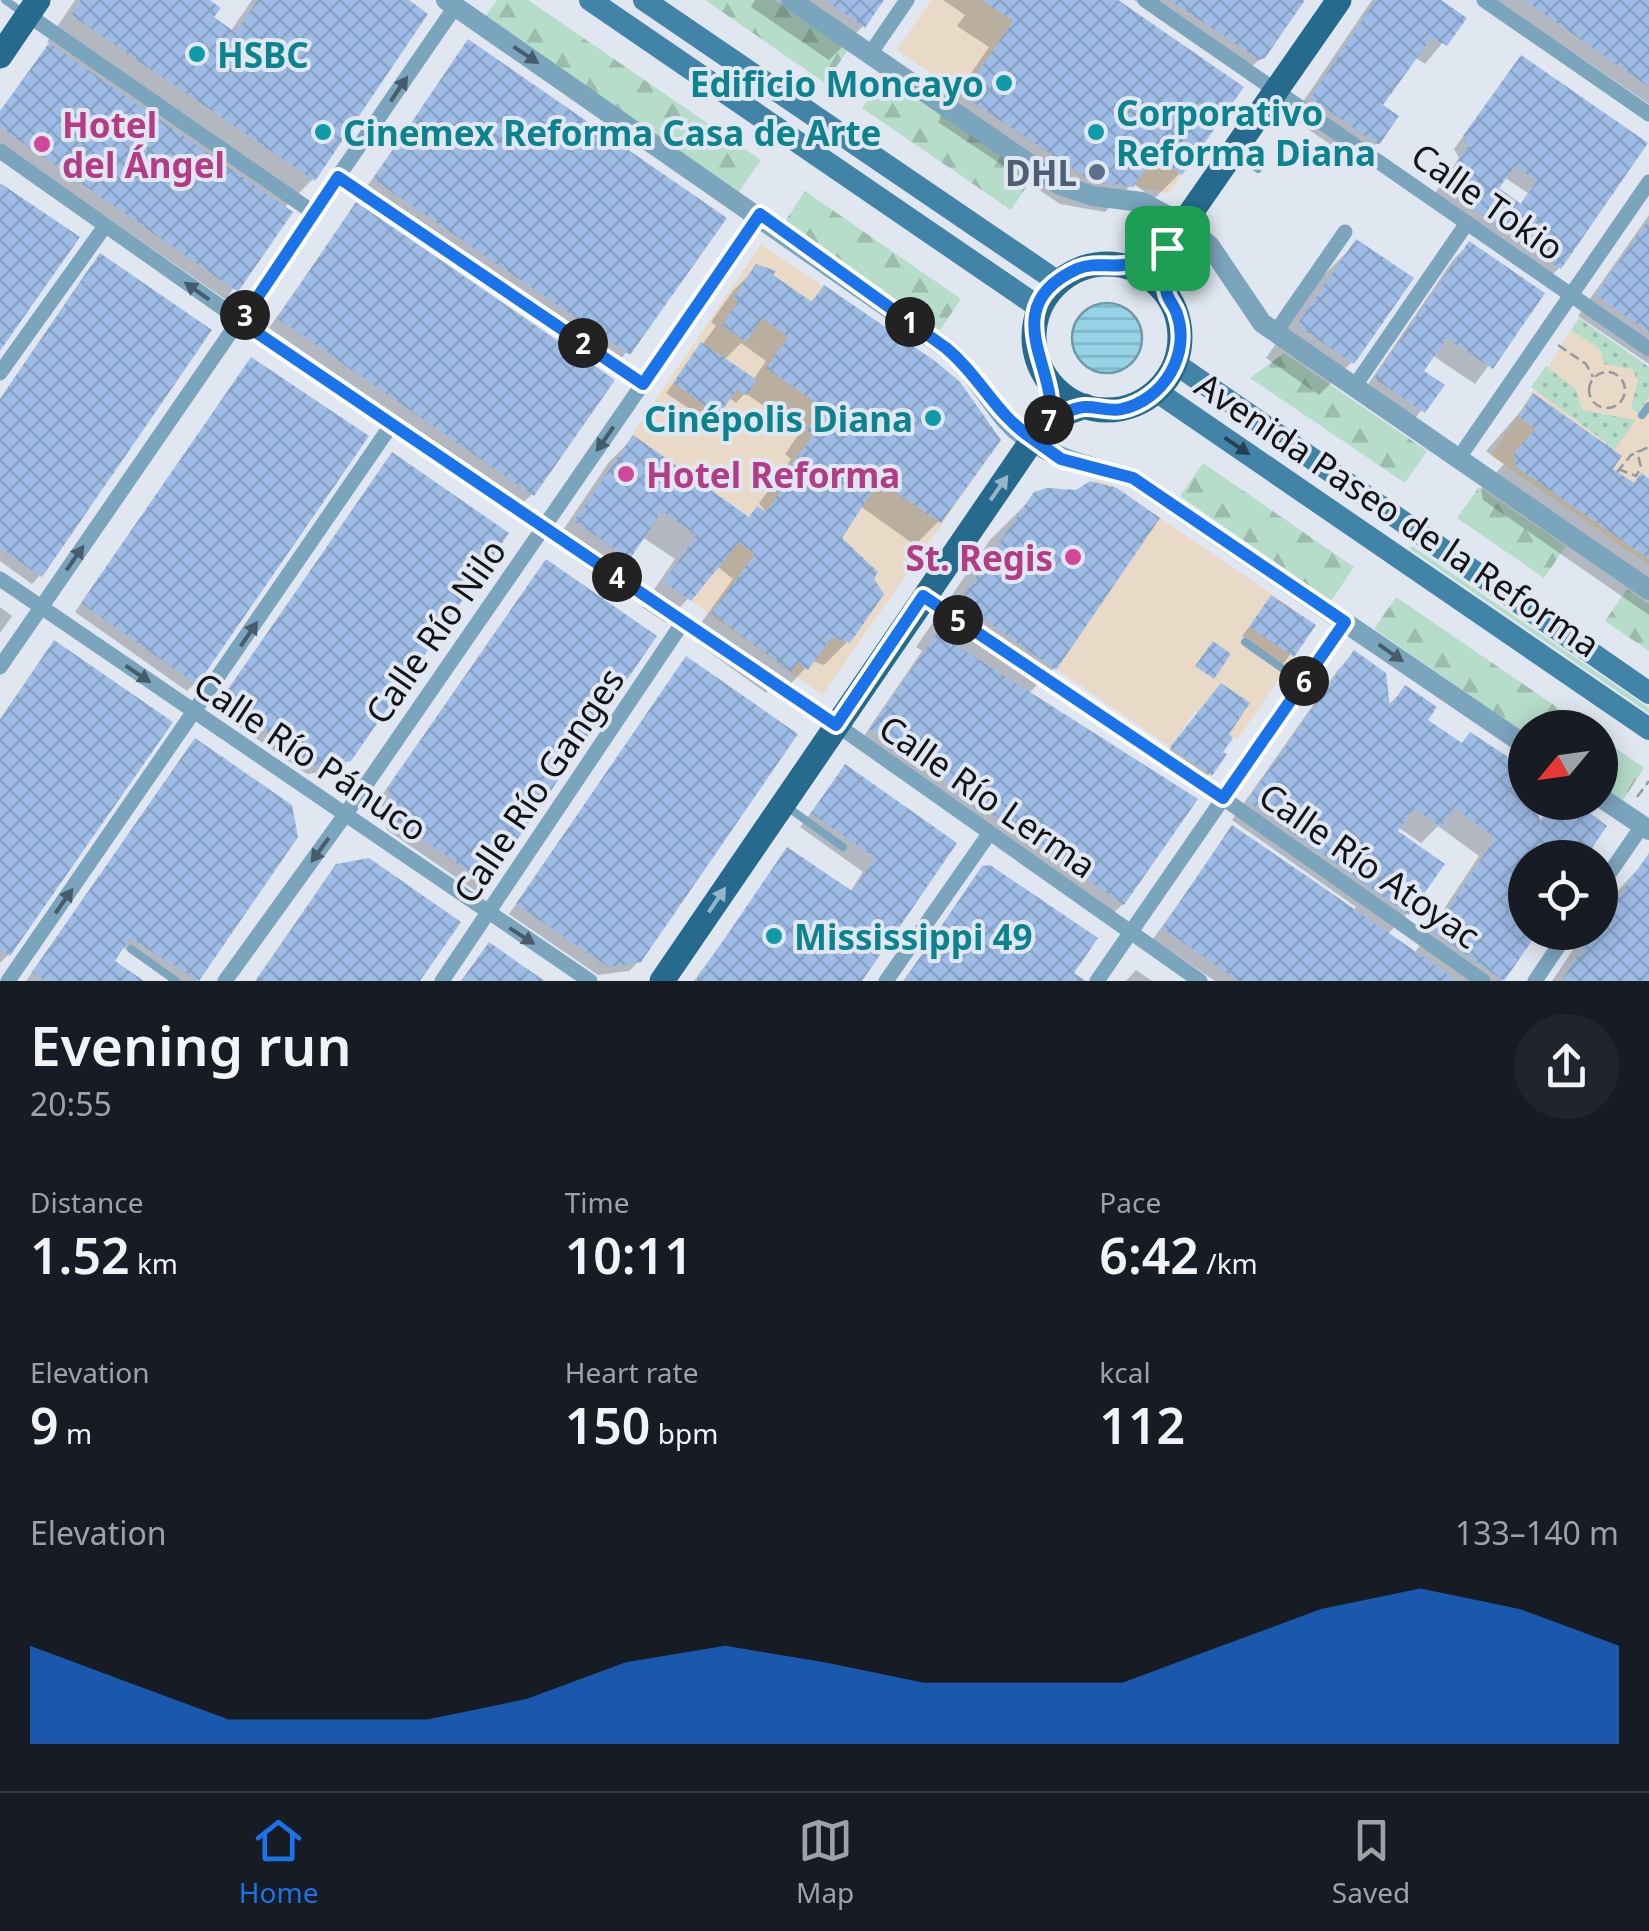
<!DOCTYPE html>
<meta charset="utf-8">
<style>
body{margin:0;font-family:"Noto Sans",sans-serif;background:#20242c;color:#f1f3f6;height:100vh;display:flex;flex-direction:column;font-size:38px;white-space:nowrap}
*{box-sizing:border-box;margin:0}
p{font-size:32px;color:#9ea1a6}
.icon{flex:none;width:55px;height:55px;fill:none;stroke:currentColor;stroke-width:2;stroke-linecap:round;stroke-linejoin:round}
.map{position:relative;height:981px;overflow:hidden}
.side{display:flex;flex-direction:column;background:#171b24;flex:1}
.side>*{flex:none}
.needle{width:65px;rotate:241deg}
.tools{position:absolute;left:1508px;top:710px;display:grid;gap:20px}
.tools a{display:grid;place-items:center;width:110px;height:110px;border-radius:50%;background:#171b24;box-shadow:0 5px 25px #0003;font-size:50px}
.pin{position:absolute;display:grid;place-items:center;width:85px;height:85px;color:#fff;margin:-42px;border-radius:20px;box-shadow:0 5px 15px #0006}
.km{position:absolute;width:50px;height:50px;margin:-25px;border-radius:50%;background:#222;color:#fff;font-size:28px;line-height:50px;text-align:center}
.round{display:grid;place-items:center;flex:none;width:105px;height:105px;border-radius:52px;background:#20242c}
.summary{display:flex;align-items:center;justify-content:space-between;height:170px;padding:0 30px}
h1{font-size:55px;font-weight:600;line-height:75px}
.stats{display:grid;grid-template-columns:repeat(3,1fr);gap:15px;height:170px;padding:10px 30px}
.stats div{display:grid;align-content:center}
.stats b{font-size:50px;font-weight:600}
.stats small{font-size:28px;font-weight:400}
.stats p{font-size:28px}
.chart{height:280px;padding:20px 30px}
.chart p{display:flex;justify-content:space-between}
.chart svg{width:100%;height:180px;margin-top:10px;fill:#1a73e8;opacity:.7}
.tabs{display:flex;justify-content:space-around;align-items:center;height:140px;border-top:2px solid #363941;background:#171b24;font-size:28px;color:#9ea1a6}
.tabs a{display:grid;justify-items:center;gap:5px}
.tabs .active{color:#1a73e8}
.map>svg:first-child{display:block}
.commercial{fill:#e9dac7}
.grass{fill:#b6dcca}
.forest{fill:url(#forest-firs)}
.garden{fill:url(#garden-dots)}
.water{fill:url(#water-rules);stroke:#6e99a8;stroke-width:2.5}
.shadow{fill:#0003;fill-rule:evenodd}
.building{fill:url(#building-cross-hatch);fill-rule:evenodd}
.lines{fill:none;stroke-linecap:round;stroke-linejoin:round}
.path{stroke:#9499a0;stroke-width:2.5;stroke-dasharray:10 5;stroke-linecap:butt}
.service{stroke:#7ba4bd;stroke-width:8}
.minor{stroke:#7ba4bd;stroke-width:15}
.tertiary{stroke:#7ba4bd;stroke-width:20}
.secondary{stroke:#4283a8;stroke-width:22}
.primary{stroke:#266a8d;stroke-width:25}
.oneway{fill:#465c6a}
.oneway2{fill:#254050}
.oneway3{fill:#96b5c8}
.route-casing{stroke:#fff;stroke-width:20}
.route{stroke:#1a73e8;stroke-width:12}
.culture-dot{fill:#0f9aa8;stroke:#e0e7f0;stroke-width:4}
.hotel-dot{fill:#d1479c;stroke:#e0e7f0;stroke-width:4}
.service-dot{fill:#5c6f8a;stroke:#e0e7f0;stroke-width:4}
.labels{text-anchor:middle;dominant-baseline:central;stroke-width:8;stroke-linejoin:round;paint-order:stroke}
.culture-label{font-size:35px;font-weight:bold;fill:#0d838f;stroke:#e0e7f0;text-anchor:start}
.hotel-label{font-size:35px;font-weight:bold;fill:#b23c85;stroke:#e0e7f0;text-anchor:start}
.service-label{font-size:35px;font-weight:bold;fill:#4e5e75;stroke:#e0e7f0;text-anchor:end}
.street-label{font-size:35px;fill:#111316;stroke:#e0e7f0}
</style>
<div class="map">
<svg width="1649" height="981" viewBox="0 0 1649 981">
<defs>
<pattern id="forest-firs" width="22" height="20" patternUnits="userSpaceOnUse" patternTransform="scale(2.5)"><rect width="22" height="20" fill="#b6dcca"/><path d="M5 1l3.5 6h-7zM16 11l3.5 6h-7z" fill="#9bbcad"/></pattern>
<pattern id="garden-dots" width="8" height="8" patternUnits="userSpaceOnUse" patternTransform="scale(2.5)"><rect width="8" height="8" fill="#b6dcca"/><path d="M2 2h.1M6 6h.1" fill="none" stroke="#9bbcad" stroke-width="1.8" stroke-linecap="round"/></pattern>
<pattern id="water-rules" width="6" height="5" patternUnits="userSpaceOnUse" patternTransform="scale(2.5)"><rect width="6" height="5" fill="#96d3e7"/><path d="M0 2.5h6" fill="none" stroke="#80b4c5"/></pattern>
<pattern id="building-cross-hatch" width="8" height="8" patternUnits="userSpaceOnUse" patternTransform="scale(2.5)"><rect width="8" height="8" fill="#9ebce6"/><path d="M0 0l8 8M0 8l8-8" fill="none" stroke="#87a1c5"/></pattern>
</defs>
<rect width="100%" height="100%" fill="#e0e7f0"/>
<path class="commercial" d="M931,0H1118L1244,87L1169,193L1084,178L897,50Z
M761,244L958,379L1001,440L822,695L691,601L749,516L688,474L672,497L616,459Z
M1579,318L1649,367V565L1491,456Z
M1096,480L1111,484L1316,625L1237,740L1195,711L1170,747L959,602L1034,492L1047,488L1076,490Z"/>
<path class="grass" d="M1412,546L1649,708V713L1410,549Z"/>
<path class="forest" d="M497,0H528L761,160L739,192L485,17Z
M705,0H775L848,50L825,83Z
M884,75L1033,177L1011,210L862,108Z
M805,191L961,299L940,330L784,223Z
M1284,353L1427,451L1405,483L1250,378Z
M1203,463L1354,567L1331,601L1180,496Z
M1479,487L1566,546L1544,578L1457,518Z
M1627,589L1649,604V651L1605,621Z
M1396,597L1586,727L1525,728V733L1374,629Z
M1600,737L1644,768L1623,800L1600,785Z"/>
<path class="garden" d="M1579,318L1649,367V397L1638,413L1631,408L1638,380L1632,369L1604,364L1600,349L1571,330Z
M1546,366L1576,389L1582,410L1636,420L1605,463L1597,458L1607,443L1531,387Z"/>
<path class="water" d="M1072 338a35 35 0 1 1 70 0a35 35 0 1 1-70 0Z"/>
<path class="shadow" d="M75,0H205L210,18L230,32L252,0H404L313,179L283,209L226,300L0,143V111L51,45L47,42Z
M755,0H881L863,26L829,60L751,7Z
M943,0H1114L1180,173L1154,199L1133,183L1105,212L1060,204L938,122L989,47L957,26L965,15Z
M1134,0H1302L1263,57L1242,74Z
M1372,0H1437L1463,18L1425,64L1414,57L1379,106L1377,143L1357,163L1292,118Z
M1496,0H1649V104Z
M468,43L723,219L616,366L363,192Z
M1521,58L1559,268L1548,279L1431,199L1459,158L1454,149ZM1504,177L1528,193L1519,206L1495,189Z
M356,205L532,494L523,503L269,328Z
M1649,215V364L1578,316Z
M1357,242L1352,362L1319,395L1266,358L1324,275Z
M1469,244L1541,294L1475,384L1432,355L1421,372L1441,386L1407,428L1360,396L1453,260Z
M92,264L40,575L32,584L0,561V399Z
M757,267L809,304L824,288L939,521L915,545L860,506L839,538L848,641L824,665L812,661L783,692L774,685L766,693L690,638L733,579L717,566L666,623L642,607L675,559L642,537L604,581L553,545L609,462L633,438L748,519L769,516L759,503L791,459L785,454L801,431L745,393L736,403L728,397L709,422L666,393L716,326L711,322L733,291ZM741,343L766,361L753,380L724,360Z
M251,360L195,683L187,691L75,612Z
M1534,396L1610,470L1632,485L1649,482V615L1483,500L1481,489L1504,464L1486,451Z
M392,455L349,760L340,769L307,774L214,709Z
M1036,494L1054,668L1028,694L1123,904L1109,917L859,743L922,651L916,647L990,540Z
M538,571L486,882L476,891L387,830L380,798Z
M1272,598L1312,626L1283,664L1242,636Z
M0,607L12,616L0,633Z
M47,651L8,955L0,963V719Z
M1354,653L1387,706L1405,689L1425,721L1460,745L1525,772V802L1538,823L1556,802L1525,858V932H1535L1501,981H1215L1153,939L1233,828L1353,911L1356,907L1232,820L1337,671ZM1438,826L1479,856L1414,954L1387,935L1407,914L1395,832L1398,827L1421,843Z
M678,669L639,961L629,971L598,975L509,914Z
M1214,694L1225,735L1220,752L1224,755L1203,782L1165,755Z
M195,741L296,836L196,981H173L121,946L111,961L140,981H26Z
M846,767L954,844L859,981H694L788,851L849,893L863,872L800,827Z
M1648,858L1649,981H1552L1585,932H1600V910Z
M337,866L417,981H255L328,876Z
M983,868L1066,981H903Z
M1136,970L1152,981H1126Z"/>
<path class="building" d="M81,0H210L221,8L214,17L236,33L258,0H409L428,14L315,181L71,15Z
M825,0H884L865,28Z
M982,0H1118L1244,87L1182,175L1155,155L1133,187L1091,181L962,95L1013,21Z
M1170,0H1305L1265,58L1259,60Z
M1376,0H1441L1467,18L1447,46L1432,37L1383,105L1399,116L1379,145L1310,98Z
M1524,0H1649V87L1619,66Z
M468,39L727,218L630,355L373,179Z
M49,43L293,212L238,292L0,127V111Z
M1521,55L1648,143L1561,269L1440,187L1469,145L1463,136ZM1515,166L1537,181L1521,204L1499,188Z
M0,183L80,237L0,351Z
M356,202L615,380L534,496L277,318Z
M1649,219V332L1596,295Z
M1356,239L1414,278L1354,364L1297,325Z
M1469,241L1545,293L1493,369L1447,338L1424,371L1445,385L1425,413L1374,378Z
M100,253L212,330L42,577L0,548V399Z
M756,264L776,271L773,275L812,302L824,285L935,361L960,382L1001,440L941,523L879,481L842,538L878,572L874,579L884,594L850,643L832,637L808,670L798,662L791,672L711,613L755,554L739,542L691,601L664,582L696,535L662,511L630,559L574,521L633,435L749,517L757,506L766,512L786,484L781,478L813,435L806,430L822,407L766,368L788,337L762,318L746,342L722,325L738,302L733,298Z
M701,342L757,380L746,395L737,389L719,415L673,383Z
M251,357L369,436L197,685L81,603Z
M1533,393L1622,456L1613,469L1634,483L1641,473L1649,479V559L1516,467L1514,453L1535,429L1518,416Z
M392,452L509,533L351,761L317,767L221,700Z
M1090,481L1117,488L1160,518L1056,670L959,602L1034,492L1047,488L1076,490Z
M546,559L657,636L487,884L396,821L388,787Z
M1271,595L1316,625L1294,657L1249,627Z
M937,633L1198,799L1124,905L870,729Z
M54,640L173,722L10,956L0,949V720Z
M1213,641L1231,654L1214,679L1195,666Z
M1354,650L1386,673L1390,707L1405,685L1437,707L1428,720L1462,743L1470,732L1525,768V802H1534L1541,823L1555,802H1576L1607,826L1585,858H1525V932H1538L1504,981L1433,932L1495,838L1454,807L1441,827L1414,809L1398,831L1445,864L1409,915L1247,801Z
M686,656L798,734L641,962L608,967L516,904Z
M1221,683L1250,703L1229,734L1233,738L1223,752L1227,754L1212,776L1170,747Z
M195,738L292,805L298,837L199,981L130,938L115,961L144,981H46L32,972Z
M845,764L957,843L914,906L862,981H696L787,847L852,891L865,873L875,858L811,813Z
M1232,825L1311,879L1458,981H1238L1162,928Z
M1649,853V981H1561L1594,932H1600V924Z
M369,858L461,922L420,981H256L336,864Z
M990,865L1098,938L1074,973L1086,981H904L982,866Z
M489,942L523,966L545,981H461Z"/>
<g class="lines">
<path class="path" d="M1558,345L1586,364L1593,377
M1589 390a18 18 0 1 1 36 0a18 18 0 1 1-36 0Z
M1618,469L1636,476L1641,467L1637,451
M1617,472L1631,455L1649,447
M1637,797L1649,781"/>
<path class="service" d="M5,0L22,12
M1237,155L1258,169
M1642,415L1649,406
M1245,642L1303,683
M786,806L843,847
M131,949L176,981"/>
<path class="minor" d="M1145,0L1649,349
M1484,0L1649,114
M28,15L314,213
M870,54L907,0
M0,151L241,321L837,725L1200,981
M339,177L643,384
M1275,333L1345,232
M0,373L105,226
M1354,387L1467,223
M1458,459L1649,182
M0,579L590,981
M923,596L1223,798L1483,981
M0,667L455,7
M1600,887L1642,826
M8,981L392,424
M225,981L345,815L760,214
M442,981L683,622
M886,981L989,834
M1097,981L1345,622
M1535,981L1568,932"/>
<path class="tertiary" d="M446,0L946,348C972,369 985,395 1006,420C1037,456 1089,466 1133,478L1525,745
M791,0L1060,185L1093,196L1142,202L1183,224L1210,246L1262,323L1649,590
M1600,797L1649,830"/>
<path class="secondary" d="M590,0L1040,308
M644,0L1058,282
M1176,364L1649,693
M1156,391L1649,729"/>
<path class="primary" d="M0,56L38,0
M1034 337a73 73 0 1 1 146 0a73 73 0 1 1-146 0Z
M1166,293L1167,247L1339,0
M662,981L1033,439L1047,420L1085,406"/>
</g>
<defs><path id="oneway-solid" d="M-6-.8H1V-3.2L6.5 0L1 3.2V.8H-6Z" transform="scale(2.5)"/></defs>
<g class="oneway">
<use href="#oneway-solid" transform="translate(526 55) rotate(34)"/>
<use href="#oneway-solid" transform="translate(399 89) rotate(-56)"/>
<use href="#oneway-solid" transform="translate(197 291) rotate(-145)"/>
<use href="#oneway-solid" transform="translate(605 439) rotate(125)"/>
<use href="#oneway-solid" transform="translate(75 558) rotate(-55)"/>
<use href="#oneway-solid" transform="translate(249 634) rotate(-56)"/>
<use href="#oneway-solid" transform="translate(1391 653) rotate(35)"/>
<use href="#oneway-solid" transform="translate(138 674) rotate(34)"/>
<use href="#oneway-solid" transform="translate(320 850) rotate(126)"/>
<use href="#oneway-solid" transform="translate(64 901) rotate(-55)"/>
<use href="#oneway-solid" transform="translate(522 936) rotate(33)"/>
</g>
<use class="oneway2" href="#oneway-solid" transform="translate(1237 446) rotate(34)"/>
<g class="oneway3">
<use href="#oneway-solid" transform="translate(999 488) rotate(-55)"/>
<use href="#oneway-solid" transform="translate(717 900) rotate(-56)"/>
</g>
<g class="lines">
<g class="route-casing">
<path id="route" d="M1167,248C1154,254 1137,264 1123,265C1107,267 1094,262 1077,269C990,309 1066,378 1047,421C1045,427 1037,434 1033,439C996,415 980,376 946,348L760,214L643,384L338,177L241,322L836,725L923,596L1223,798L1345,622L1133,478L1061,459L1033,439L1046,422L1048,420C1058,416 1072,408 1084,407C1096,406 1109,412 1122,409C1163,400 1191,355 1177,314C1175,307 1169,301 1167,294C1163,280 1166,262 1167,248"/>
</g>
<use href="#route" class="route"/>
</g>
<g class="culture-dot">
<circle cx="197" cy="54" r="10"/>
<circle cx="1004" cy="83" r="10"/>
<circle cx="323" cy="132" r="10"/>
<circle cx="1096" cy="132" r="10"/>
<circle cx="933" cy="418" r="10"/>
<circle cx="774" cy="936" r="10"/>
</g>
<g class="hotel-dot">
<circle cx="42" cy="144" r="10"/>
<circle cx="626" cy="474" r="10"/>
<circle cx="1073" cy="557" r="10"/>
</g>
<circle class="service-dot" cx="1097" cy="172" r="10"/>
<g class="labels">
<g class="culture-label">
<text x="217" y="54">HSBC</text>
<text x="984" y="83" text-anchor="end">Edificio Moncayo</text>
<text x="1116" y="112">Corporativo<tspan x="1116" dy="40">Reforma Diana</tspan></text>
<text x="343" y="132">Cinemex Reforma Casa de Arte</text>
<text x="913" y="418" text-anchor="end">Cinépolis Diana</text>
<text x="794" y="936">Mississippi 49</text>
</g>
<g class="hotel-label">
<text x="62" y="124">Hotel<tspan x="62" dy="40">del Ángel</tspan></text>
<text x="646" y="474">Hotel Reforma</text>
<text x="1053" y="557" text-anchor="end">St. Regis</text>
</g>
<g class="service-label">
<text x="1077" y="172">DHL</text>
</g>
<g class="street-label">
<text transform="translate(1488 201) rotate(35)">Calle Tokio</text>
<text transform="translate(1398 514) rotate(34)">Avenida Paseo de la Reforma</text>
<text transform="translate(435 631) rotate(-55)">Calle Río Nilo</text>
<text transform="translate(311 756) rotate(34)">Calle Río Pánuco</text>
<text transform="translate(538 785) rotate(-56)">Calle Río Ganges</text>
<text transform="translate(988 796) rotate(35)">Calle Río Lerma</text>
<text transform="translate(1370 865) rotate(35)">Calle Río Atoyac</text>
</g>
</g>
</svg>
<div class="tools">
<a><svg class="needle" viewBox="-14 -14 28 28"><path d="M0-13l5 13h-10z" fill="#e53935"/><path d="M0 13l5-13h-10z" fill="#9ea1a6"/></svg></a>
<a><svg class="icon" aria-label="locate" viewBox="0 0 24 24"><circle cx="12" cy="12" r="6"/><path d="M12 2v4M12 18v4M2 12h4M18 12h4"/></svg></a>
</div>
<div class="pin" style="left:1167px;top:248px;background:#1e9e55"><svg class="icon" aria-label="arrive" viewBox="0 0 24 24"><path d="M6 21V4h12l-3 4 3 4H6"/></svg></div>
<b class="km" style="left:910px;top:322px">1</b>
<b class="km" style="left:583px;top:343px">2</b>
<b class="km" style="left:245px;top:315px">3</b>
<b class="km" style="left:617px;top:577px">4</b>
<b class="km" style="left:958px;top:620px">5</b>
<b class="km" style="left:1304px;top:681px">6</b>
<b class="km" style="left:1049px;top:420px">7</b>
</div>
<section class="side">
<div class="summary"><div><h1>Evening run</h1><p>20:55</p></div><a class="round"><svg class="icon" aria-label="share" viewBox="0 0 24 24"><path d="M12 15V3M7 8l5-5 5 5M5 13v7h14v-7"/></svg></a></div>
<div class="stats">
<div><p>Distance</p><b>1.52<small> km</small></b></div>
<div><p>Time</p><b>10:11</b></div>
<div><p>Pace</p><b>6:42<small> /km</small></b></div>
</div>
<div class="stats">
<div><p>Elevation</p><b>9<small> m</small></b></div>
<div><p>Heart rate</p><b>150<small> bpm</small></b></div>
<div><p>kcal</p><b>112</b></div>
</div>
<div class="chart"><p><span>Elevation</span>133–140 m</p>
<svg viewBox="0 0 160 44" preserveAspectRatio="none"><path d="M0 44V20L10 29L20 38L30 38L40 38L50 33L60 24L70 20L80 24L90 29L100 29L110 29L120 20L130 11L140 6L150 11L160 20V44z"/></svg>
</div>
</section>
<nav class="tabs">
<a class="active"><svg class="icon" aria-label="home" viewBox="0 0 24 24"><path d="M3 11l9-7 9 7M6 9v11h12V9"/></svg>Home</a>
<a><svg class="icon" aria-label="map" viewBox="0 0 24 24"><path d="M3 6l6-2 6 2 6-2v14l-6 2-6-2-6 2zM9 4v14M15 6v14"/></svg>Map</a>
<a><svg class="icon" aria-label="saved" viewBox="0 0 24 24"><path d="M7 4h10v16l-5-4-5 4z"/></svg>Saved</a>
</nav>
